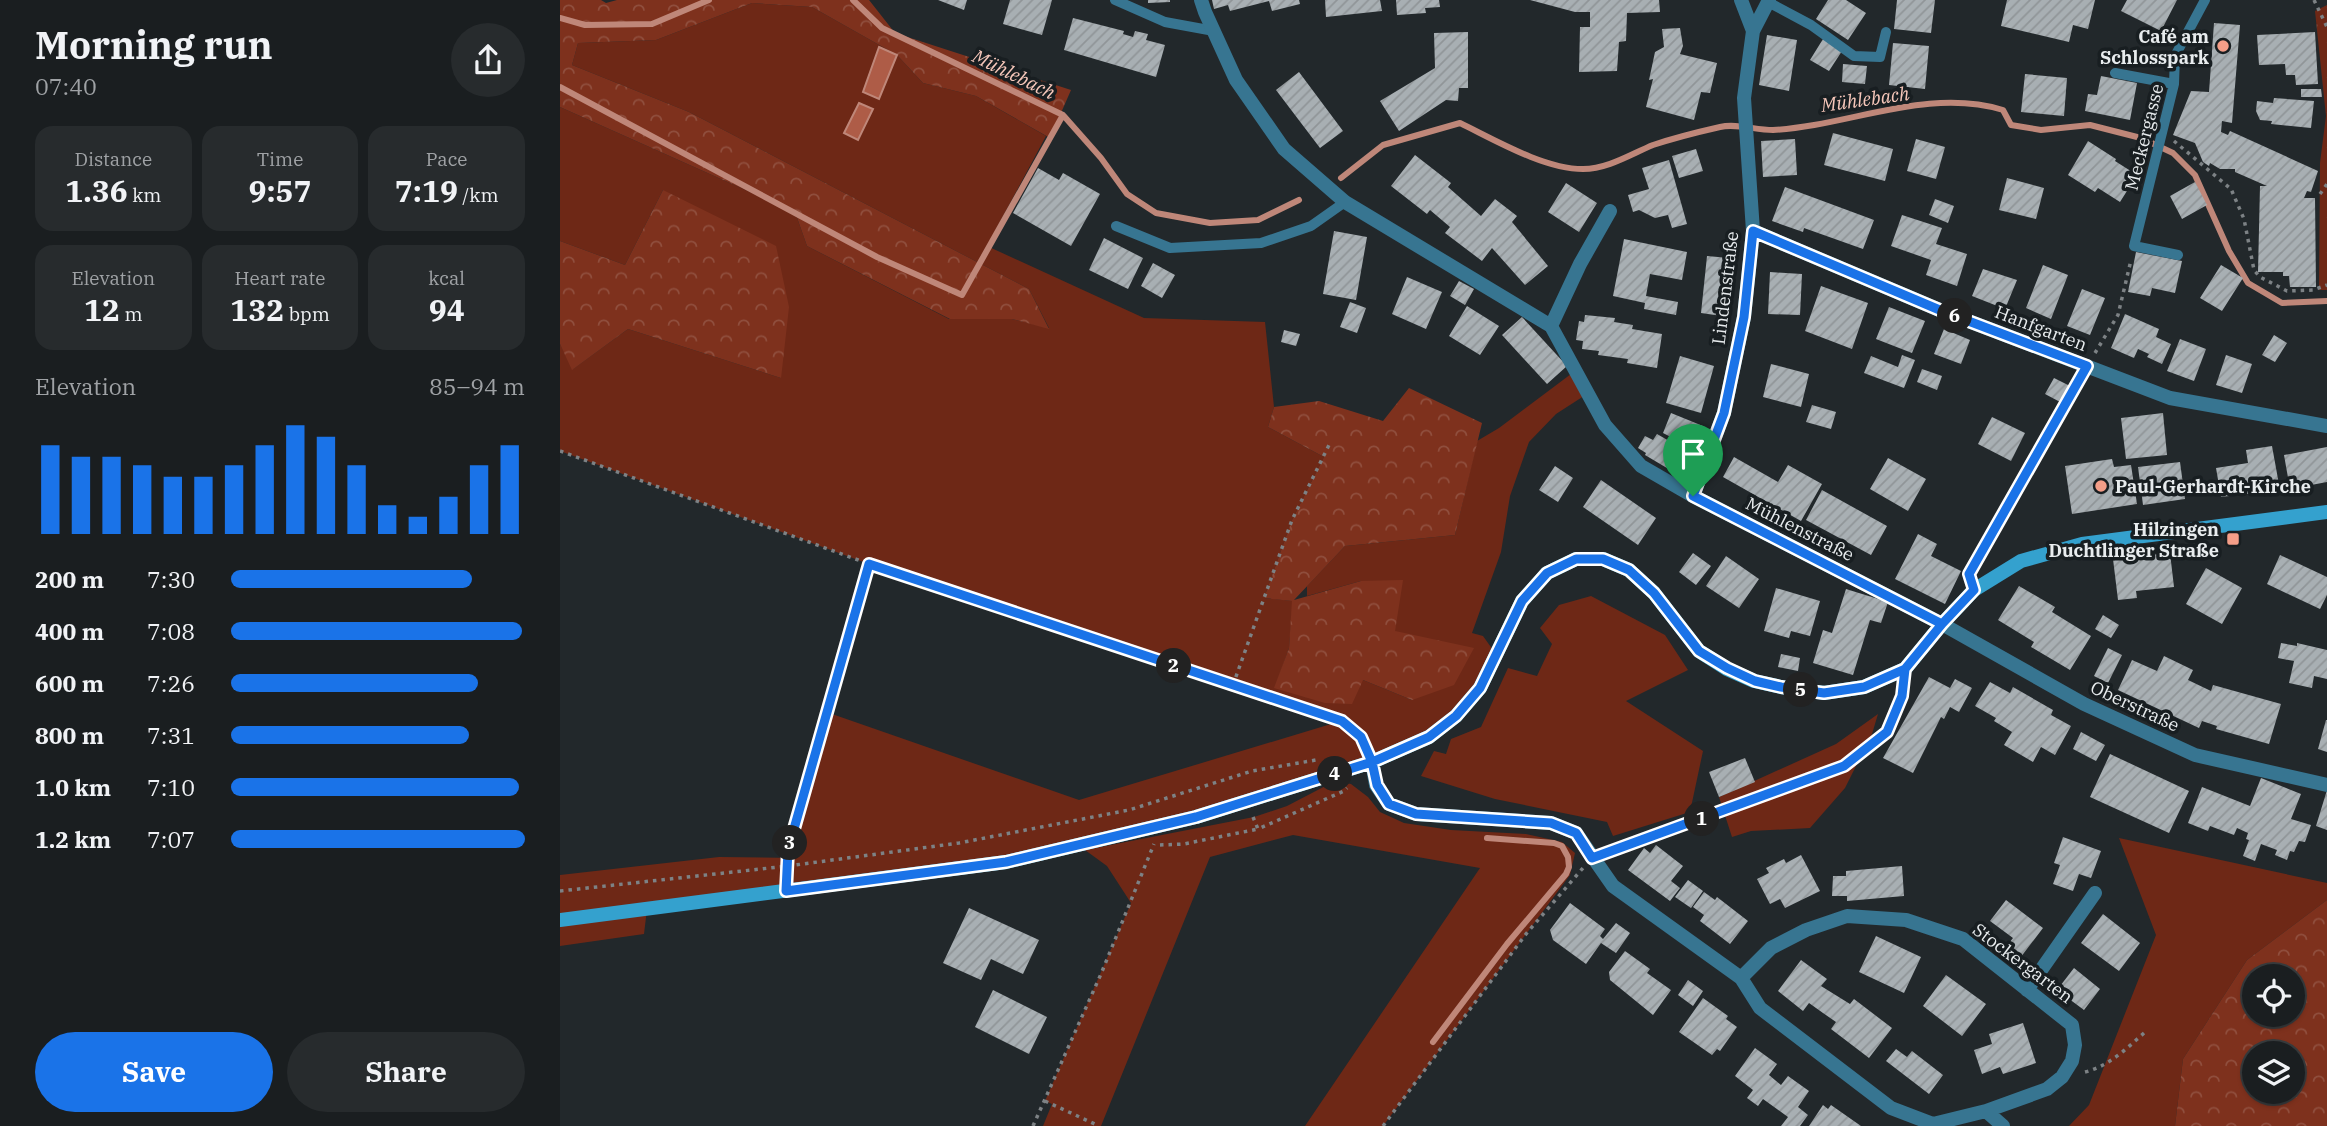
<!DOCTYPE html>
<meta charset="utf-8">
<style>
body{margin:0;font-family:"IBM Plex Serif",serif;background:#272b2d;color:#f1f3f6;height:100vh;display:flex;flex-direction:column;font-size:26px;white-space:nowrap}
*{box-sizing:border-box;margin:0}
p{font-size:23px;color:#9fa2a5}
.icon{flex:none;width:38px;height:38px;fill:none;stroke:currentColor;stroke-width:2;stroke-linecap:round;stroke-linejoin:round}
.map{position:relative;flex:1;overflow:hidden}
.side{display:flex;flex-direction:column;background:#1a1e20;width:560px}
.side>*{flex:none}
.tools{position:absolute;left:1682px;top:964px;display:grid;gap:14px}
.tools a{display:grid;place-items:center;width:63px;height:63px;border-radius:50%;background:#1a1e20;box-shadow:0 2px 5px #0004,0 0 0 2px #383c3e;font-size:35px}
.pin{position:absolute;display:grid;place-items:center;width:60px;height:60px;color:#fff;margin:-72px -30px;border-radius:50% 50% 50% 0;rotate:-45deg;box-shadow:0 0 7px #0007}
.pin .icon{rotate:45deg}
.km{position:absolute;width:35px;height:35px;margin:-18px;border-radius:50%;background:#222;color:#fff;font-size:19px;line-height:35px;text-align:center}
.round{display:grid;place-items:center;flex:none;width:74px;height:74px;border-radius:37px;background:#272b2d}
.head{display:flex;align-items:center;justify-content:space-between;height:119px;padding:0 35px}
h1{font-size:38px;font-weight:700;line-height:52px}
.metrics{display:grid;grid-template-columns:repeat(3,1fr);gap:10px;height:119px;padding:7px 35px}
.metrics div{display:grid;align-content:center;border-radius:18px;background:#272b2d;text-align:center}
.metrics b{font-size:30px;font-weight:700}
.metrics small{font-size:19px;font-weight:400}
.metrics p{font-size:19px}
.chart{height:196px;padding:14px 35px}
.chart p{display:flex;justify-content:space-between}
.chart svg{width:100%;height:126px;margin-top:7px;stroke:#1a73e8;stroke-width:6}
.cta{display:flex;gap:14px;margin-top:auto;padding:14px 35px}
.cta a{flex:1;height:80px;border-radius:42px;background:#1a73e8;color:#fff;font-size:28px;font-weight:700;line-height:80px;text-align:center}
.cta a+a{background:#272b2d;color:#f1f3f6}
ul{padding:0 35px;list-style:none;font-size:23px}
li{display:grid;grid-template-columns:112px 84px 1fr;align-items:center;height:52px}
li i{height:18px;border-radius:9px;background:#1a73e8}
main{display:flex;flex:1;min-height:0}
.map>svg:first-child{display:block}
.green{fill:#6e2816}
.forest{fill:url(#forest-crowns);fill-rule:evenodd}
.park{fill:url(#park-tufts)}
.water{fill:#ae5c47;stroke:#bf8779;stroke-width:2}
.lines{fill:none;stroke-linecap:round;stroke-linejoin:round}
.stream{stroke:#bf8779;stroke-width:6}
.building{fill:url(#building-hatch)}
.path{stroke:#7d8285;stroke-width:3.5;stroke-dasharray:3.5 5;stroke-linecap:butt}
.lane{stroke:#377591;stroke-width:10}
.street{stroke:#377591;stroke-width:14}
.secondary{stroke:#34a1ce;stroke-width:14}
.route-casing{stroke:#fff;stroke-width:14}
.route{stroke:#1a73e8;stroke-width:9}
.poi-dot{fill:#f49e88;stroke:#181e21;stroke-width:2.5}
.labels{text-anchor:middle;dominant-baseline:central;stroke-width:7;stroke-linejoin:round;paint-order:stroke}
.poi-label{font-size:18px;font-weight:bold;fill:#e8ecee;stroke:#181e21;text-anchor:end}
.street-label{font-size:18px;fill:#e8ecee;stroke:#181e21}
.water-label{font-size:19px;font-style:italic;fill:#f6c7ba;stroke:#181e21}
</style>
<main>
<section class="side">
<div class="head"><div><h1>Morning run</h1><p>07:40</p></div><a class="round"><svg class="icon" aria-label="share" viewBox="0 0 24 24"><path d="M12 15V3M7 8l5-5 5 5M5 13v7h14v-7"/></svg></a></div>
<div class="metrics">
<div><p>Distance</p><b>1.36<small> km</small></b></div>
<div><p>Time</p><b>9:57</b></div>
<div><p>Pace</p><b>7:19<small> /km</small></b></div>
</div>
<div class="metrics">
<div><p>Elevation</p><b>12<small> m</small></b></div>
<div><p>Heart rate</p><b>132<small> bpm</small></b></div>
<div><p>kcal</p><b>94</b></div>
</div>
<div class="chart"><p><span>Elevation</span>85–94 m</p>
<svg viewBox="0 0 160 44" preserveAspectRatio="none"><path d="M5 44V13M15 44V17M25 44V17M35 44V20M45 44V24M55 44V24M65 44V20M75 44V13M85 44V6M95 44V10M105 44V20M115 44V34M125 44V38M135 44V31M145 44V20M155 44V13"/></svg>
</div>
<ul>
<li><b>200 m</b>7:30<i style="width:82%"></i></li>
<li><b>400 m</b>7:08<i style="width:99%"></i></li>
<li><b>600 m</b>7:26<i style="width:84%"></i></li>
<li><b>800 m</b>7:31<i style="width:81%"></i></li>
<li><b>1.0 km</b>7:10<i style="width:98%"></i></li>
<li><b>1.2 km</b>7:07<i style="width:100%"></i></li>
</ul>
<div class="cta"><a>Save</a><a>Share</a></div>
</section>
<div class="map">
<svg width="1767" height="1126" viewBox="0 0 1767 1126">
<defs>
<pattern id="forest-crowns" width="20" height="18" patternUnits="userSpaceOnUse" patternTransform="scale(1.75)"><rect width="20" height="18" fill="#7e311d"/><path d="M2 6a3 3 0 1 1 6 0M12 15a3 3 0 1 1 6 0" fill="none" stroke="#904f3e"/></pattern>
<pattern id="park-tufts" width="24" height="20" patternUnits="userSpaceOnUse" patternTransform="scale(1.75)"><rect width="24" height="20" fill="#6e2816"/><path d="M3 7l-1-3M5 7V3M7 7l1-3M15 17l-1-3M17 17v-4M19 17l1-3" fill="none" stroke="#834738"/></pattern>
<pattern id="building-hatch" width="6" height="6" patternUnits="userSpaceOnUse" patternTransform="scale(1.75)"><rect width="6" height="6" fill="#a8afb3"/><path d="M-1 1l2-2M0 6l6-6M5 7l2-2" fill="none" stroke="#909598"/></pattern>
</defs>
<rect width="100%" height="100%" fill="#22282b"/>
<path class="green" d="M192,3L252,7L337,55L363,83L416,96L486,136L427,246L584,318L705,322L714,407L708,427L764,457L732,520L704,598L733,601L729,648L715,688L803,680L852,700L835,631L801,581L747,596V586L785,546L895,535L917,441L939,428L1015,371L1027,394L996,414L969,442L950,496L941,552L912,633L923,636L938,657L896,716L812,762L446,862L87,909L84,934L0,946V875L159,857L237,858L240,828L272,714L519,800L781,721L309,564L0,451V344L13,369L68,329L221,378L103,190L65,265L0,241V107L235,212L247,246L389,319H452L489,328L469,289L129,112L12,65L18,43L96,40Z
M1031,596L1105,635L1128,670L1066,701L1143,751L1130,812L1053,836L1047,822L935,799L861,776L874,751L886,754L891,739L921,727L948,668L977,676L992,644L980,628L999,605Z
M1318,714L1312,734L1285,788L1250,828L1191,831L1172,837L1159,797L1276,744Z
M775,781L791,784L808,797L820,812L844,823L891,830L966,834L1002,842L1015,853L1010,875L823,1126H745L920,868L733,835L650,857L541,1126H483L492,1104L485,1101L571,903L547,866L525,850L694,817L727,806Z
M1559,838L1767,883V900L1687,960L1623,1059L1615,1126H1509L1529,1105L1596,935Z"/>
<path class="forest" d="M0,0H41L46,3L57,0H309L335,33L511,90L490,138L416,96L363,83L337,55L252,7L192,3L96,40L18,43L12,65L129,112L469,289L489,329L452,319H390L247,246L235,212L0,107Z
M103,190L216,246L229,307L221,378L68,329L12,370L0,344V241L65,265Z
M849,388L922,423L895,535L785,546L734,600L801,581L843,580L835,631L914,648L894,685L852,700L803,680L792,704L765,703L714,688L729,648L732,601L704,598L732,520L764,457L708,427L714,407L759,401L823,421Z
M1767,900V1126H1615L1623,1059L1687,960ZM1694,976H1732V1015H1694ZM1694,1054H1732V1092H1694Z"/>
<path class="park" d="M1767,5V290H1759L1760,163L1766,116L1755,11Z"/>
<path class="water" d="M319,47L337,55L319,99L303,92Z
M299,103L313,109L298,140L284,133Z"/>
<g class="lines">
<path class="stream" d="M293,0L322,28L503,115L541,158L567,194L596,213L650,223L698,220L739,200
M0,18L25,25L92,24L149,0
M0,87L317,257L402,295L503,115
M781,178L823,145L900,123C935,140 984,169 1023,169C1048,169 1071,154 1093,145C1114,138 1138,132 1160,127C1176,123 1195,130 1213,130C1289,126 1367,87 1443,110L1451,125L1481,130L1530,125L1581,138L1613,153L1635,175L1669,251L1688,283L1722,303L1767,301
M873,1042L947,944L1006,874L1009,867L1008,857L1002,846L994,843L927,838"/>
</g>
<path class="building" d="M378,0H407L404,10Z
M450,0H492L482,35L443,24Z
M588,0H610V2L588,3Z
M652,0H739L740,4L712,11L709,1L670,11L668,5L654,9Z
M765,0H820L822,11L766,17Z
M836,0H879L880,7L865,8L866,13L837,15Z
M970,0H1099L1100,12L1067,13L1066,41L1059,42L1057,71L1019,72L1020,27H1030V12H1015Z
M1268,0H1286L1306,13L1288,40L1256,19Z
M1337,0H1375L1371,33L1334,29Z
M1447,0H1535L1528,29L1513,25L1509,42L1441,26Z
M1567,0H1617L1601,31L1561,11Z
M513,18L564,31L563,34L573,37L575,31L588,34L586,40L605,45L596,77L504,50Z
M1654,23L1680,25L1672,123L1662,121L1661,132L1668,135L1670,131L1758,171L1751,192L1747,191L1744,198H1755L1756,287H1730L1729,276H1723V272H1698L1700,186H1707L1675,172V169H1660L1650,163L1649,166L1643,162L1635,143L1613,135L1631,91L1649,92Z
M1120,28L1123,46L1120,54L1157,63L1150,93L1141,92L1134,120L1086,107L1093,79L1089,80L1095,52L1104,47L1102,29Z
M908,32V88H899L898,101L886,100L839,131L820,101L875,68L874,33Z
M1755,32L1758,84L1736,85L1735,75H1726L1725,64L1699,65L1697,35Z
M1207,35L1237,40L1229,91L1199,85Z
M1263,39L1282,51L1269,71L1250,60Z
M1333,43L1369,46L1365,89L1329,85Z
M1283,64L1307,66L1305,84L1282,82Z
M739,72L783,131L760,148L716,90Z
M1465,74L1507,78L1504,116L1461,112Z
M1541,76L1577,83L1570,120L1525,111L1528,94L1537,95Z
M1741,89H1761L1762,97H1741Z
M1714,98L1754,101L1751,128L1711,124L1712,121L1700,120L1696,111L1697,101L1713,103Z
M1273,133L1333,149L1325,181L1264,165Z
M1235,139L1237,175L1203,177L1201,141Z
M1356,139L1385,147L1376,179L1347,171Z
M1528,141L1556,159L1555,161L1577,175L1560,202L1538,188L1535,192L1508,175Z
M1136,149L1143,171L1119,178L1112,156Z
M855,155L891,183L888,187L921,216L935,199L957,216L952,222L988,266L965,285L932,248L922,261L885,233L890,227L870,210L867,214L831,186Z
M1109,160L1127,224L1112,228L1108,215L1095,218L1079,210L1073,212L1068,195L1089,189L1082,168Z
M478,168L499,180L503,173L540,194L511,246L453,213Z
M1447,178L1484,188L1476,219L1439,210Z
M1635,182L1647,205L1622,219L1610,196Z
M1006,183L1037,203L1019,232L988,212Z
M1225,187L1314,220L1303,249L1244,228L1243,232L1212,221Z
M1375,199L1394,206L1388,223L1369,215Z
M1342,215L1382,228L1376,244L1407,254L1397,286L1366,275L1371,260L1331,246Z
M774,231L807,237L796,300L763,294Z
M544,238L583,258L568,289L529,270Z
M1064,239L1127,252L1122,280L1090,274L1086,296L1118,302L1116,315L1084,309L1085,303L1053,296Z
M1576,252L1622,261L1615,293L1592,288L1590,296L1568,292Z
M1147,256L1169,258L1162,316L1141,313Z
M593,263L615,275L602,298L581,286Z
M1483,265L1508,275L1491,319L1466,308Z
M1661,265L1683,278L1662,311L1640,298Z
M1423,269L1457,280L1445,309L1412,296Z
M1210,272L1242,274L1240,315L1208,314Z
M847,277L882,292L866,329L832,314Z
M899,281L914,289L905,305L890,296Z
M1261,286L1308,303L1292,349L1245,331Z
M1522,289L1545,298L1530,335L1507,326Z
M790,302L806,308L797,333L780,327Z
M907,306L939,326L920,355L889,336Z
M1329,307L1365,321L1352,353L1316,339Z
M1565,314L1599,329L1596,337L1611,344L1602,364L1587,357L1589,354L1578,349L1574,358L1551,348Z
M1025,315L1055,318L1054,322L1073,325L1072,329L1102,334L1097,368L1067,363L1068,359L1038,355L1039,351L1022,349L1023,341L1016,340L1019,321L1024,322Z
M962,317L1007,366L987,384L942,335Z
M1384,329L1410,340L1401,364L1374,354Z
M724,330L740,334L736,346L721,342Z
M1714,335L1727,343L1715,362L1702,355Z
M1620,339L1646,349L1634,381L1607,371Z
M1342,355L1355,360L1344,388L1304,373L1311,356L1338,367Z
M1666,355L1692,364L1682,393L1656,385Z
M1120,356L1154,366L1141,413L1106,403Z
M1211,364L1249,374L1241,407L1203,397Z
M1362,369L1382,376L1377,390L1357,382Z
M1494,378L1510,386L1502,403L1485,394Z
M1252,405L1276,412L1271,429L1246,422Z
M1111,413L1143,426L1134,449L1103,433Z
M1603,413L1607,455L1566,459L1561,418Z
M1432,417L1465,433L1451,461L1418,444Z
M1097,434L1130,453L1117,474L1085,455L1086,453L1078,448L1085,436L1093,440Z
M1712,446L1720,490L1661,497L1656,468L1688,463L1686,450Z
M1767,447V482L1730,489L1724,455Z
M1174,457L1218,482L1228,465L1262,484L1241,521L1163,477Z
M1328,458L1366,479L1348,511L1310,489Z
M1552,459L1554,467L1571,465L1577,504L1512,514L1505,466Z
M1620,462L1625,499L1583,505L1578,467Z
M995,466L1013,478L998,502L979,490Z
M1041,480L1096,518L1078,545L1023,507Z
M1262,490L1327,526L1311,555L1246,520Z
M1358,534L1377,544L1371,556L1401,571L1385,604L1335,579Z
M1133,553L1151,566L1136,585L1119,572Z
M1610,553L1614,587L1576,591L1577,598L1558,600L1553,559Z
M1720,555L1767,577V595L1760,609L1707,584Z
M1166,556L1199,579L1179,608L1146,586Z
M1646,568L1682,588L1662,624L1626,604Z
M1459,586L1495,607L1492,612L1531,636L1510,670L1471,647L1474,642L1438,620Z
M1216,588L1260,601L1250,636L1231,631L1229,638L1204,631Z
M1286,589L1328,602L1321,623L1310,620L1293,675L1253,663L1263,630L1272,633Z
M1543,615L1559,625L1551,638L1535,629Z
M1721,643L1737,646V643L1767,650V679L1754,676L1752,688L1729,683L1734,661L1718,658Z
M1548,648L1562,655L1548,683L1534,676Z
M1221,654L1240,658L1238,671L1218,667Z
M1604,656L1633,670L1628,680L1651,691L1653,685L1721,704L1709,744L1656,729L1657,726L1642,721L1639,728L1558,690L1572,660L1597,671Z
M1369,677L1390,688L1395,679L1412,688L1399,712L1390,707L1384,719L1381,717L1353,773L1323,758Z
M1430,682L1450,693L1453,687L1493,710L1491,715L1511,726L1495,755L1481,747L1473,762L1444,745L1452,732L1434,721L1436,718L1415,706Z
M1766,720H1767V752L1758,749Z
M1521,732L1545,745L1536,761L1513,749Z
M1550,754L1629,791L1609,833L1530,797Z
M1185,758L1195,782L1159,797L1149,772Z
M1701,778L1741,794L1731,819L1751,825L1745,842L1739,841L1734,852L1730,851L1727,860L1715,855L1717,850L1701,844L1695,861L1683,856L1689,840L1686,839L1688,833L1677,828L1674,835L1650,826L1648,831L1628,823L1642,787L1690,806Z
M1767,790V830L1756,826Z
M1503,837L1541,851L1531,878L1519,874L1513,891L1493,884L1500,865L1494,863Z
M1096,845L1123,866L1111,881L1120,888L1110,901L1068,870L1084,848L1090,853Z
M1241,855L1260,891L1225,908L1220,899L1210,904L1197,879L1209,873L1206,868L1224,859L1226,863Z
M1342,866L1344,896L1287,901V896H1272L1273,876H1286V871Z
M1128,880L1143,891L1131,908L1115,897Z
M1144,892L1155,900L1157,897L1188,921L1170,944L1140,921L1144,915L1133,907Z
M1446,900L1483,928L1457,962L1443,951L1453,938L1430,921Z
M1010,903L1045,929L1040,936L1043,939L1056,923L1070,933L1056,953L1041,943L1026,964L993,940L990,930Z
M409,908L479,940L463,974L431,959L421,980L383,963Z
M1543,914L1580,943L1559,971L1521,943Z
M1316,936L1361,957L1344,993L1299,972Z
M1065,951L1090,969L1087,973L1111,990L1093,1015L1050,980L1049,972Z
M1241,960L1267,979L1261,986L1290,1004L1294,999L1332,1028L1309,1058L1271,1029L1276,1022L1263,1013L1249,1003L1243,1011L1218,991Z
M1514,968L1540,989L1524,1010L1497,990Z
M1386,975L1426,1004L1402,1036L1363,1006Z
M1128,980L1143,991L1133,1006L1118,995Z
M433,990L487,1017L469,1054L415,1027Z
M1143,998L1168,1016L1166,1019L1177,1027L1160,1051L1157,1049L1152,1055L1119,1032Z
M1463,1023L1476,1063L1443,1074L1440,1067L1422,1074L1414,1050L1432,1044L1429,1034Z
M1195,1048L1217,1064L1209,1075L1221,1085L1228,1076L1249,1091L1238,1107L1248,1115L1240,1126H1221L1228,1117L1203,1099L1198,1106L1187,1098L1193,1090L1175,1076Z
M1336,1049L1347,1057L1352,1051L1383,1075L1369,1094L1326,1061Z
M1263,1105L1268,1109L1271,1105L1301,1126H1249Z"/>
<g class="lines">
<path class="path" d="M1754,0L1767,27
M1614,141L1671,189L1684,219L1694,270L1700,277L1727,291L1753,290L1767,285
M1760,194L1767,184
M1535,353L1558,315L1571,260
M0,451L309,564L782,721L801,736L805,746
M1410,572L1519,381
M673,685L732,520L770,443
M693,817L698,829L784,791L787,788
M600,845L624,844L698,829
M1049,852L1272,770
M228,866V850L237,815L309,564
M0,891L228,866L399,843L569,810L692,771L756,760
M1525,1072C1549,1066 1566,1049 1584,1033
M485,1101L539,1126
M473,1126L541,974L594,844
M823,1126L966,934L1023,868"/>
<path class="lane" d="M555,0L605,22L654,31
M1208,2L1251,25L1294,56L1320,57L1326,32
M1555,73L1614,84
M556,226L610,248L701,243L751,226L785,202
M1618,255L1574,246L1614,84L1615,56L1645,0
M1284,766L1327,731L1342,696L1345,669"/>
<path class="street" d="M641,0L645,12L676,80L724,149L785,202L991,326L1045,425L1081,466L1133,496L1382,624L1524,704L1635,755L1767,785
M1181,0L1193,31
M1193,231L1382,311L1610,398L1767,426
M991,326L1020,264L1050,211
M1133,496L1164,413L1184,317L1193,231L1184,98L1193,31L1209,0
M812,762L816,785L829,804L856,814L991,823L1016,833L1053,886L1181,978L1200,1008L1331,1108L1373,1124L1426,1111L1487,1089L1502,1077L1512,1061L1515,1045L1512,1025L1403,939L1346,920L1287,916L1246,930L1211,948L1181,978
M1467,990L1535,893
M1426,1111L1443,1126"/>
<path class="secondary" d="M0,920L446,862L636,817L812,762L869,737L896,716L920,688L962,601L987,573L1016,559H1043L1069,570L1094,593L1139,651L1167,669L1194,681L1221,687L1264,693L1304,687L1345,669L1382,624L1414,590L1461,561L1522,544L1767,512"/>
</g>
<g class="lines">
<g class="route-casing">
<path id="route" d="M1133,496L1382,624L1345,669L1342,696L1327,732L1284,766L1032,858L1016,833L991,823L856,814L829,804L817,785L812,762L801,737L782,721L309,564L228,850L226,891L446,862L636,817L812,762L869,737L896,716L920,688L962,601L987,573L1016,559H1043L1069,570L1094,593L1139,651L1167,668L1195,681L1221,687L1264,693L1304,687L1345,669L1382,624L1414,590L1409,574L1527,366L1382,311L1193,231L1184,317L1164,413L1133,496"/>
</g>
<use href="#route" class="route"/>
</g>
<g class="poi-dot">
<circle cx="1663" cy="46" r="7"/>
<circle cx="1541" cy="486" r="7"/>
<rect x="1666" y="532" width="14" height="14" rx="3.5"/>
</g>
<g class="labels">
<g class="poi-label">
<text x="1649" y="36">Café am<tspan x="1649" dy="21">Schlosspark</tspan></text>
<text x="1555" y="486" text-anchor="start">Paul-Gerhardt-Kirche</text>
<text x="1659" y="529">Hilzingen<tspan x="1659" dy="21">Duchtlinger Straße</tspan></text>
</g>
<g class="street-label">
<text transform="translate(1584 137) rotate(-76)">Meckergasse</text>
<text transform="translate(1165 288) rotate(-83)">Lindenstraße</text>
<text transform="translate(1481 328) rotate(21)">Hanfgarten</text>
<text transform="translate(1240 529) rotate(27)">Mühlenstraße</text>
<text transform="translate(1575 706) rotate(25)">Oberstraße</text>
<text transform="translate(1463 963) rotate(37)">Stockergarten</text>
</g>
<g class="water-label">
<text transform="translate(454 74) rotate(26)">Mühlebach</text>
<text transform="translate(1305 99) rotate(-8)">Mühlebach</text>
</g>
</g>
</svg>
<div class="tools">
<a><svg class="icon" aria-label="locate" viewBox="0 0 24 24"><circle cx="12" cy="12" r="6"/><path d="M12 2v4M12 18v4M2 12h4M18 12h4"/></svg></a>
<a><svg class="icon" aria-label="layers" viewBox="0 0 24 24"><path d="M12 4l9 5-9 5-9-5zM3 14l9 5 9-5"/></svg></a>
</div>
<div class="pin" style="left:1133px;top:496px;background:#1e9e55"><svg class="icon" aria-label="arrive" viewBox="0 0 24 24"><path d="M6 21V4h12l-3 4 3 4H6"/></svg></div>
<b class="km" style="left:1142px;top:819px">1</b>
<b class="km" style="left:614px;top:666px">2</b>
<b class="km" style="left:230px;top:843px">3</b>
<b class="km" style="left:775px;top:774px">4</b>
<b class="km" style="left:1241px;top:690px">5</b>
<b class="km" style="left:1395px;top:316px">6</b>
</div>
</main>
